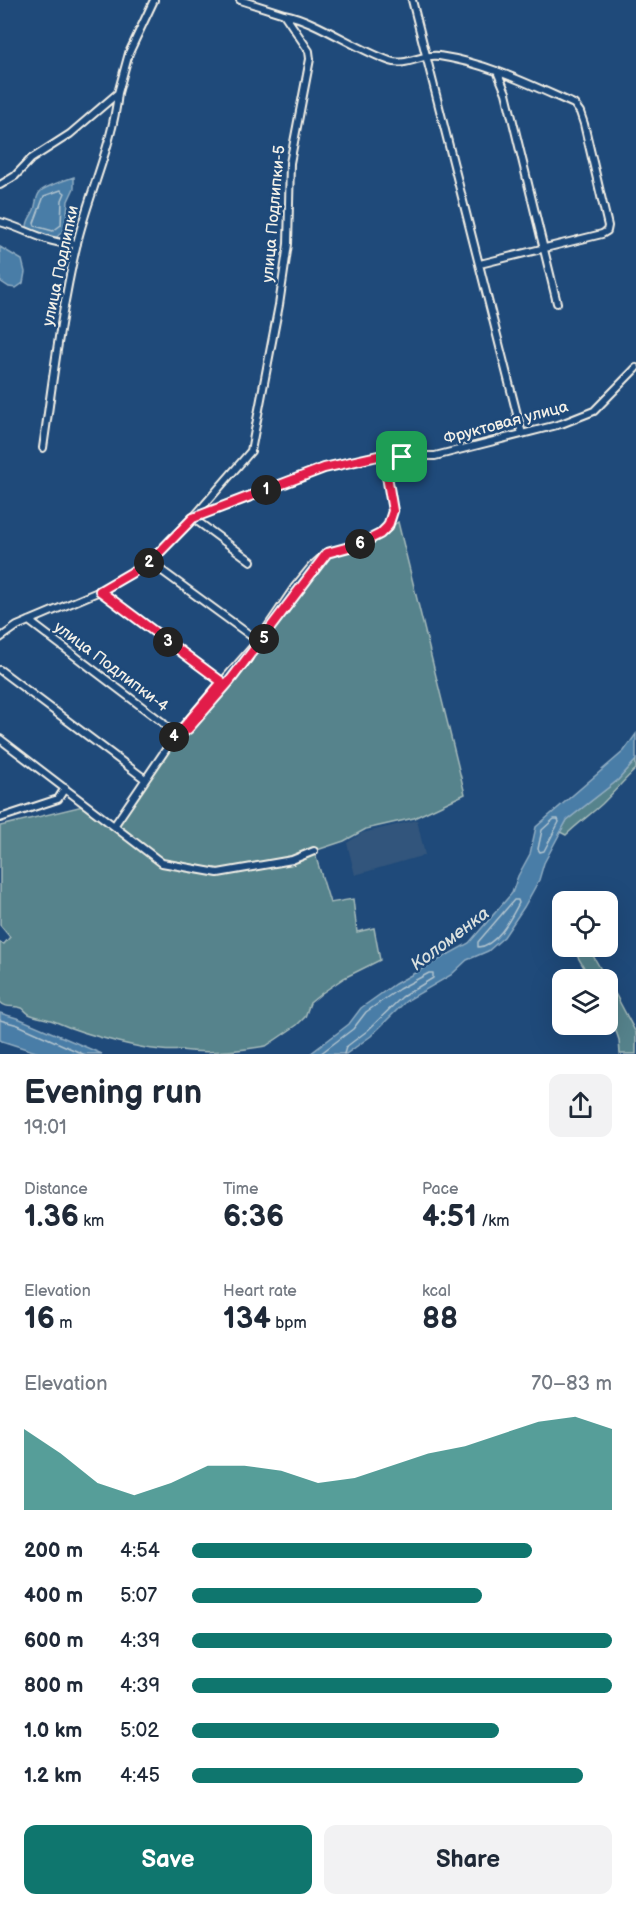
<!DOCTYPE html>
<meta charset="utf-8">
<style>
body{margin:0;font-family:"Balsamiq Sans",sans-serif;background:#f2f2f3;color:#1f2937;height:100vh;display:flex;flex-direction:column;font-size:22px;white-space:nowrap}
*{box-sizing:border-box;margin:0}
p{font-size:20px;color:#747a83}
.icon{flex:none;width:33px;height:33px;fill:none;stroke:currentColor;stroke-width:2;stroke-linecap:round;stroke-linejoin:round}
.map{position:relative;height:1054px;overflow:hidden}
.side{display:flex;flex-direction:column;background:#fff;flex:1}
.side>*{flex:none}
.buttons{position:absolute;left:552px;top:891px;display:grid;gap:12px}
.buttons a{display:grid;place-items:center;width:66px;height:66px;border-radius:12px;background:#fff;box-shadow:0 6px 24px #0002;font-size:30px}
.pin{position:absolute;display:grid;place-items:center;width:51px;height:51px;color:#fff;margin:-26px;border-radius:12px;box-shadow:0 3px 9px #0006}
.km{position:absolute;width:30px;height:30px;margin:-15px;border-radius:50%;background:#222;color:#fff;font-size:16px;line-height:30px;text-align:center}
.round{display:grid;place-items:center;flex:none;width:63px;height:63px;border-radius:12px;background:#f2f2f3}
.overview{display:flex;align-items:center;justify-content:space-between;height:102px;padding:0 24px}
h1{font-size:33px;font-weight:600;line-height:45px}
.figures{display:grid;grid-template-columns:repeat(3,1fr);gap:9px;height:102px;padding:6px 24px}
.figures div{display:grid;align-content:center}
.figures b{font-size:30px;font-weight:600}
.figures small{font-size:16px;font-weight:400}
.figures p{font-size:16px}
.chart{height:168px;padding:12px 24px}
.chart p{display:flex;justify-content:space-between}
.chart svg{width:100%;height:108px;margin-top:6px;fill:#0f766e;opacity:.7}
.cta{display:flex;gap:12px;margin-top:auto;padding:12px 24px}
.cta a{flex:1;height:69px;border-radius:12px;background:#0f766e;color:#fff;font-size:24px;font-weight:600;line-height:69px;text-align:center}
.cta a+a{background:#f2f2f3;color:#1f2937}
ul{padding:0 24px;list-style:none;font-size:20px}
li{display:grid;grid-template-columns:96px 72px 1fr;align-items:center;height:45px}
li i{height:15px;border-radius:8px;background:#0f766e}
.map>svg:first-child{display:block}
.built{fill:#31557b}
.green{fill:#56838c;stroke:#a5baba;stroke-width:1.5}
.water{fill:#4a7da7;stroke:#8eabc1;stroke-width:1.5}
.lines{fill:none;stroke-linecap:round;stroke-linejoin:round}
.shore{stroke:#b0c3ce;stroke-width:1.5}
.minor-casing{stroke:#f4f1e8;stroke-width:10}
.minor{stroke:#1f4a7a;stroke-width:6}
.route-casing{stroke:#fff;stroke-width:12}
.route{stroke:#e11d48;stroke-width:8}
.labels{text-anchor:middle;dominant-baseline:central;stroke-width:5;stroke-linejoin:round;paint-order:stroke}
.street-label{font-size:16px;fill:#f4f1e8;stroke:#1f4a7a}
.water-label{font-size:18px;font-style:italic;fill:#dae0de;stroke:#1f4a7a}
</style>
<div class="map">
<svg width="636" height="1054" viewBox="0 0 636 1054">
<rect width="100%" height="100%" fill="#1f4a7a"/>
<filter id="ink" filterUnits="userSpaceOnUse"><feTurbulence type="fractalNoise" baseFrequency=".0167" numOctaves="2"/><feDisplacementMap in="SourceGraphic" scale="12" xChannelSelector="R" yChannelSelector="G"/><feConvolveMatrix kernelMatrix="1 2 1 2 8 2 1 2 1" color-interpolation-filters="sRGB"/></filter>
<g filter="url(#ink)">
<path class="built" d="M417,820L425,855L355,875L347,843L362,833Z"/>
<path class="green" d="M398,522L465,794L414,818L366,829L344,841L314,851L330,903L353,899L357,932L374,928L380,960L344,978L322,993L310,1003L305,1017L297,1025L266,1046C237,1051 209,1054 180,1050C153,1054 83,1034 56,1022C47,1018 37,1018 29,1014C26,1012 24,1009 22,1008C13,1005 7,1009 0,1002V943L4,944L10,937L0,925V826L87,805L114,826L161,756L258,641L303,580L331,553L380,534Z
M636,760V769C624,780 614,792 602,804C590,815 577,824 566,835L560,832L567,820L618,780Z
M572,947H588L607,980L580,979L586,971Z
M608,980L636,1033V1054H620L619,1040L608,1007Z"/>
<path class="water" d="M74,177V188L68,201L66,228L55,239L32,231L27,227C27,220 31,217 34,210C36,204 36,196 40,192C42,188 68,179 74,177Z
M0,247L22,260L25,272L23,283L16,288L9,287L0,281Z
M636,734V760L618,780L567,820L544,863L539,880L524,907L504,937L488,951L467,960L451,975L406,1001L371,1036L346,1054H310L349,1024L361,1008L395,984L469,943L512,893L518,876L530,854L536,827L624,751Z
M0,1013L20,1019L102,1054H42L2,1041L0,1040Z"/>
<g class="lines">
<path class="shore" d="M61,190L65,193L62,200L61,225L53,231L35,226L34,223L44,196Z
M554,819H558L559,822L544,851L540,852L538,849L542,830Z
M514,900H518L519,903C511,918 497,946 478,947V942Z
M0,1020L18,1025L83,1054
M320,1054L353,1029L366,1012L399,989L429,973H433V978L402,997L367,1031L346,1047L344,1054"/>
<g class="minor-casing">
<path id="minor" d="M412,0L522,434
M284,14C316,20 357,50 390,61C406,67 423,53 439,56C487,63 531,85 574,104L580,112L584,124L608,226L607,231L602,234L480,264
M497,71L506,93L557,303
M0,185L15,176L31,159L70,134L118,93L129,53L154,0
M0,222C27,229 48,245 77,244
M43,448C53,380 61,310 77,243C89,193 113,144 118,93
M196,517L325,468L378,456H435L561,424L594,411L636,368
M193,518L251,561
M150,562L258,641
M100,591L222,682
M282,612L304,582
M29,621L162,722L175,736
M0,638L17,626L100,591L150,562L193,518L251,451L279,305L288,244L290,163L310,59L309,51L284,14L240,0
M0,670L145,779
M181,734L248,659
M0,739L162,863L218,873L292,860L314,851
M0,818L58,799L65,788
M114,826L175,736L258,641L294,588L312,566L327,553L360,545L380,534L389,526L393,511L387,476L402,457"/>
</g>
<use href="#minor" class="minor"/>
</g>
</g>
<g class="lines" filter="url(#ink)">
<g class="route-casing">
<path id="route" d="M378,456L402,457L387,476L393,511L388,526L380,534L360,544L327,553L229,682L188,729L172,741L222,682L100,591L150,562L193,518L324,468Z"/>
</g>
<use href="#route" class="route"/>
</g>
<g class="labels">
<g class="street-label">
<text transform="translate(274 214) rotate(-85)">улица Подлипки-5</text>
<text transform="translate(61 266) rotate(-78)">улица Подлипки</text>
<text transform="translate(506 423) rotate(-15)">Фруктовая улица</text>
<text transform="translate(111 667) rotate(37)">улица Подлипки-4</text>
</g>
<g class="water-label">
<text transform="translate(450 939) rotate(-37)">Коломенка</text>
</g>
</g>
</svg>
<div class="buttons">
<a><svg class="icon" aria-label="locate" viewBox="0 0 24 24"><circle cx="12" cy="12" r="6"/><path d="M12 2v4M12 18v4M2 12h4M18 12h4"/></svg></a>
<a><svg class="icon" aria-label="layers" viewBox="0 0 24 24"><path d="M12 4l9 5-9 5-9-5zM3 14l9 5 9-5"/></svg></a>
</div>
<div class="pin" style="left:402px;top:457px;background:#1e9e55"><svg class="icon" aria-label="arrive" viewBox="0 0 24 24"><path d="M6 21V4h12l-3 4 3 4H6"/></svg></div>
<b class="km" style="left:266px;top:490px">1</b>
<b class="km" style="left:149px;top:563px">2</b>
<b class="km" style="left:168px;top:642px">3</b>
<b class="km" style="left:174px;top:737px">4</b>
<b class="km" style="left:264px;top:639px">5</b>
<b class="km" style="left:360px;top:544px">6</b>
</div>
<section class="side">
<div class="overview"><div><h1>Evening run</h1><p>19:01</p></div><a class="round"><svg class="icon" aria-label="share" viewBox="0 0 24 24"><path d="M12 15V3M7 8l5-5 5 5M5 13v7h14v-7"/></svg></a></div>
<div class="figures">
<div><p>Distance</p><b>1.36<small> km</small></b></div>
<div><p>Time</p><b>6:36</b></div>
<div><p>Pace</p><b>4:51<small> /km</small></b></div>
</div>
<div class="figures">
<div><p>Elevation</p><b>16<small> m</small></b></div>
<div><p>Heart rate</p><b>134<small> bpm</small></b></div>
<div><p>kcal</p><b>88</b></div>
</div>
<div class="chart"><p><span>Elevation</span>70–83 m</p>
<svg viewBox="0 0 160 44" preserveAspectRatio="none"><path d="M0 44V11L10 21L20 33L30 38L40 33L50 26L60 26L70 28L80 33L90 31L100 26L110 21L120 18L130 13L140 8L150 6L160 11V44z"/></svg>
</div>
<ul>
<li><b>200 m</b>4:54<i style="width:81%"></i></li>
<li><b>400 m</b>5:07<i style="width:69%"></i></li>
<li><b>600 m</b>4:39<i style="width:100%"></i></li>
<li><b>800 m</b>4:39<i style="width:100%"></i></li>
<li><b>1.0 km</b>5:02<i style="width:73%"></i></li>
<li><b>1.2 km</b>4:45<i style="width:93%"></i></li>
</ul>
<div class="cta"><a>Save</a><a>Share</a></div>
</section>
